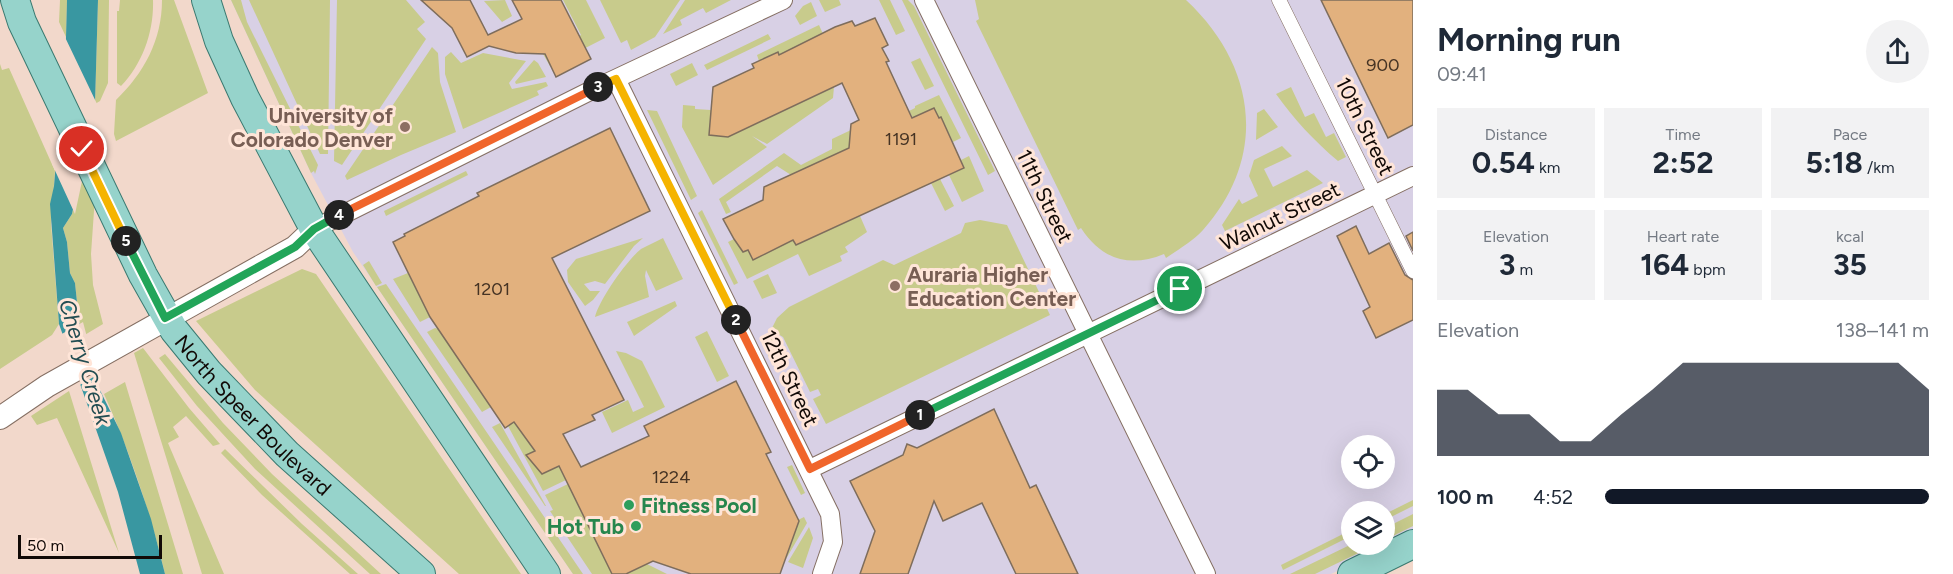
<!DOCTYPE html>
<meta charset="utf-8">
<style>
body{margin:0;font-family:Figtree,sans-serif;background:#f2f2f3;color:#1f2937;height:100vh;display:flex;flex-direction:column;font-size:22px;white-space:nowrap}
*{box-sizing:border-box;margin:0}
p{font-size:20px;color:#747a83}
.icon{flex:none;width:33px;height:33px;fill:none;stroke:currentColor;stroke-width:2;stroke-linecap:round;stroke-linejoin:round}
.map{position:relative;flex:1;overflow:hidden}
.side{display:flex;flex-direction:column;background:#fff;width:540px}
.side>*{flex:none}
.fabs{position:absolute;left:1341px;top:435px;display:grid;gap:12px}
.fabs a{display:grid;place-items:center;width:54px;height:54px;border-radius:50%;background:#fff;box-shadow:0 6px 24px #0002;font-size:30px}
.scale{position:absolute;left:18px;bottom:15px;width:144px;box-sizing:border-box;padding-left:6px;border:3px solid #110906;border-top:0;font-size:16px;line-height:21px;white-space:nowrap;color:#110906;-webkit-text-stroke:4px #ffe5d8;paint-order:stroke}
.pin{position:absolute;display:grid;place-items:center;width:51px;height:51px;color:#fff;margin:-26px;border:3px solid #fff;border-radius:50%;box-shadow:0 2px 6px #0007}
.km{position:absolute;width:30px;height:30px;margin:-15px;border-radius:50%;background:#222;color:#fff;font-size:16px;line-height:30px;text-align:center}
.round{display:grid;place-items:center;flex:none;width:63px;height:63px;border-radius:32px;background:#f2f2f3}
.head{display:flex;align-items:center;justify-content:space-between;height:102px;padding:0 24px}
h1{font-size:33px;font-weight:700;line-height:45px}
.metrics{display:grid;grid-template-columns:repeat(3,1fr);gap:9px;height:102px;padding:6px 24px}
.metrics div{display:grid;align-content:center;border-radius:0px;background:#f2f2f3;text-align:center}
.metrics b{font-size:30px;font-weight:700}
.metrics small{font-size:16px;font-weight:400}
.metrics p{font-size:16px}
.chart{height:168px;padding:12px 24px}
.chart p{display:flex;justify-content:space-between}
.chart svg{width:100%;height:108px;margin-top:6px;fill:#111827;opacity:.7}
ul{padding:0 24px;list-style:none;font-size:20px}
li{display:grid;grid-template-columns:96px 72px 1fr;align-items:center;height:45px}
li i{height:15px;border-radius:8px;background:#111827}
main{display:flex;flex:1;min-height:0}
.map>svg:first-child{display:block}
.education{fill:#d8d0e5;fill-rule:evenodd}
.green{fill:#c8cb8c}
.water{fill:#3997a1}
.pier{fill:#f2d8cb}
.building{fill:#e2b17e;stroke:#7e6d5c;stroke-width:1.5}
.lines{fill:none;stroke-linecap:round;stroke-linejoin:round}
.pedestrian-casing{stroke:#856f63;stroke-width:15}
.minor-casing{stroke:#856f63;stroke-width:20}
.tertiary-casing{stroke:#856f63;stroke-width:24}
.primary-casing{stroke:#3a7970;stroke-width:30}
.pedestrian{stroke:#fff;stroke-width:14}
.minor{stroke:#fff;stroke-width:18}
.tertiary{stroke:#fff;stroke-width:22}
.primary{stroke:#96d3cb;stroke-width:28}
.split-1-casing{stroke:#fff;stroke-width:12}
.split-2-casing{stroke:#fff;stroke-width:12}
.split-3-casing{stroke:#fff;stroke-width:12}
.split-4-casing{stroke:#fff;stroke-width:12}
.split-5-casing{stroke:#fff;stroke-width:12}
.split-6-casing{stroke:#fff;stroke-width:12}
.split-1{stroke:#22a559;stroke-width:8}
.split-2{stroke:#f0652b;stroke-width:8}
.split-3{stroke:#f5b400;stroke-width:8}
.split-4{stroke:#f0652b;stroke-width:8}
.split-5{stroke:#22a559;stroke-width:8}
.split-6{stroke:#f5b400;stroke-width:8}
.education-dot{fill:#8d6e63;stroke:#ffe5d8;stroke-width:2}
.leisure-dot{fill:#2e9e5b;stroke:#ffe5d8;stroke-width:2}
.labels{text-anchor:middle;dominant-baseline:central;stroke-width:6;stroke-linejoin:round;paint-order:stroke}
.number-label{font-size:18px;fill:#453324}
.education-label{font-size:21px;font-weight:bold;fill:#785e54;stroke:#ffe5d8;text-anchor:end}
.street-label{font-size:21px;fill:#110906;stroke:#ffe5d8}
.leisure-label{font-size:21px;font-weight:bold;fill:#27864d;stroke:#ffe5d8;text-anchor:start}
.water-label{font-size:22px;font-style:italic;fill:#234d52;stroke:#ffe5d8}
</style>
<main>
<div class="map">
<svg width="1413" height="574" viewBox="0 0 1413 574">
<rect width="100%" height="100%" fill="#f2d8cb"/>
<path class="education" d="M231,0H1413V534L1331,574H573L353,252L311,173ZM1352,446H1384V478H1352ZM1352,512H1384V544H1352Z"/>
<path class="green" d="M60,0H67L66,37L59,22Z
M98,0H109L108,83L100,101L95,104Z
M120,0H153C154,31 143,63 121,86L117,83V11H119Z
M162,0H174L208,93L116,141L114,134L116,100C144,73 162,40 162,0Z
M231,0H241L247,22L318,165L315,174L314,171L311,173Z
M249,0H330L328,154H320Z
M337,0H406L425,22L417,29L426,39L342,165L334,161Z
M505,0L512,16L502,22L484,1Z
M563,0H586L605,38L550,66L543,54L581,35Z
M600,0H680L655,37L631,50L627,40L621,43Z
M685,0H731L706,13L703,8L680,20L682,25L663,34Z
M819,0H839L841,5L825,12Z
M879,0H890L905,31L896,35Z
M902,0H908L914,6L995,171L988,175Z
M975,0H1186C1256,65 1269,156 1203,230C1193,241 1179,249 1166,258L1164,254C1130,268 1102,260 1081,228L1078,230L976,21L979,19Z
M811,2L817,16L800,25L795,16L803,6Z
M819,25L823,34L779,55L778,53L759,61L757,55Z
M768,34L771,39L707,70L704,65Z
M432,47L438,53L440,82L456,132L401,155L347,180L345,176Z
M451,52L461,63L483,53L526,61L509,83L512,89L546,82L548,86L537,91L539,95L463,129L445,74V57Z
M920,58L934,86L925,90L911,62Z
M534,60L538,63L546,77L516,84L515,82Z
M692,63L698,75L676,86L670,74Z
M0,64L2,70L9,68L55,171L51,224L59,324L52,335L0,369Z
M834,87L833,98L767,144L752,136L767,147L713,185L682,127L683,105L695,106V109L711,110L728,137Z
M1291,87L1305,117L1314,113L1326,137L1334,133L1346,157L1338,161C1314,141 1294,119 1276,94Z
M939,95L961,138L953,142L941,118H913L909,111L915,108V106Z
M1264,109L1278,127L1256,140L1257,113Z
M647,110L657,111L697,196L691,200Z
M851,130L849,148L791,175L777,166L726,202L731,212L726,214L719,199L784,153L801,165L832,149V139Z
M99,139L91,254L93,285L103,324L83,336L79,321L75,283L70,273L67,242L63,228L72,214L86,146Z
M1282,146L1292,156L1264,169L1273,187L1307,170L1323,183L1225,231L1222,225L1239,199L1242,204L1258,196L1249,176L1254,160Z
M969,156L984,191L962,202L949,175L964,168L961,160Z
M466,171L468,175L386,216L384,211Z
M940,179L954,206L945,211L931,183Z
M702,210L738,283L734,285L698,213Z
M860,216L867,232L845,247L848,252L840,256L842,261L809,276L798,254L747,279L728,242L734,239L748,250L753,259L793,240L796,245Z
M980,220L1007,225L1050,315L826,424L813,399L821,395L818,389L810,392L783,337L771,330L777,318L789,307L883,260L894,265L961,233L965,223Z
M643,238L634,246L605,284L595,281L584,284L590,291H600L593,300L585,306L568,282L567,270L576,259Z
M663,238L683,279L656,291L646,270L645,276L649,297L595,317C599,300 627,260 641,249C648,245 656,242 663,238Z
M369,261L382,283L376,286L363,265Z
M302,269L316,274L521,574H459L255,390L196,321Z
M408,273L430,317L420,322L393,279Z
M768,274L777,293L762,299L753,281Z
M386,284L583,574H573L377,287Z
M675,301L677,306L634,336L627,322Z
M435,328L438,329L491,407L482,412L427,332Z
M707,331L729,376L717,382L695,337Z
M769,335L779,341L782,349L774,366L768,356Z
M143,348L189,408L220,444L213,446L186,416L173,427L179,437L168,443L224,574H202L134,353Z
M616,351L626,353L642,361L665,407L612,433L602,412L628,400L633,412L644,407Z
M165,354L223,423L272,474L381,574H370L255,469L197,406L159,358Z
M125,382L183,574H165C150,512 130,452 104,394Z
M69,391L119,553L57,418L37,425L31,416Z
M514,422L535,451L527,455L562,464L566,480L543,491L508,426Z
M500,423L546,506H545L492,427Z
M225,449L302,524L358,574H350L262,495L221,453Z
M792,465L805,493L801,495L787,467Z
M568,484L612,574H592L550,511L553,510L545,495Z
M1413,500V506L1385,520V514Z
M1413,514V526L1385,540V528Z
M804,517L807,523L786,559L798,520Z
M809,527L813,538L803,568L788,562Z
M1351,530V536L1283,570L1281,565Z
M1352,544L1375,545L1315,574H1290Z
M647,564L667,574H626Z"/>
<path class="water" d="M67,0H98L95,104L72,214L63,228L67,242L70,273L75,283L79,321L96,382L121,433L151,519L165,574H140L118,492L59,324L50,204L54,186L66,37Z"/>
<path class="pier" d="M63,33L98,106L75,214L52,164Z
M83,322L97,375L78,386L60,335Z"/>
<path class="building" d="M421,0H470L488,35L522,19L512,0H561L591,59L556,77L545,54L516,53L489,46L467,57L452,28Z
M1321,0H1413V125L1388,138Z
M875,18L888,45L882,48L889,61L886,62L912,118L934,108L939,118L941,117L964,168L796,245L793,240L753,260L748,250L743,252L734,239L723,219L763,200L764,187L849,148L851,124L859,120L842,83L728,137L709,135L713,87L754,68L752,64L778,52L779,55L835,27L852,21L855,26Z
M610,128L650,211L552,258L624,400L592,415L595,420L563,434L581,467L649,436L644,426L736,381L771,452L766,454L799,521L780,574H691L653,561L626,574H612L559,466L542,474L526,455L535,451L514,422L505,428L430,317L393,242L405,236L404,234L479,196L477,193Z
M1356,226L1369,254L1389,243L1405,275L1413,280V320L1376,338L1363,311L1370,307L1337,236Z
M1413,232V251L1406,236Z
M994,409L1030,488L1036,485L1078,574H1016L982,503L943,521L934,501L908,574H860L875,531L850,481L903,455L907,444L917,448Z"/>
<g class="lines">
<g class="pedestrian-casing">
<path id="pedestrian" d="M1279,0L1413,271"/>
</g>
<g class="minor-casing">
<path id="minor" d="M924,0L1206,574
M616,79L830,514L833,542L822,574
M314,229L592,90L783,0
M810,469L1413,176"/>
</g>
<g class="tertiary-casing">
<path id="tertiary" d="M0,418L47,386L295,247L314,229"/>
</g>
<g class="primary-casing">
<g id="primary">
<path id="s1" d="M15,0L22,22L143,275L174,330L209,373L287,454L421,574"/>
<path d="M206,0L219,41L245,98L314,229L546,574"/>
<path d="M1352,574L1413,544"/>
</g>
</g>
<use href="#pedestrian" class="pedestrian"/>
<use href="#minor" class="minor"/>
<use href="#tertiary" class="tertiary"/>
<use href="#primary" class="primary"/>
</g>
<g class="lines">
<g class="split-1-casing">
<path id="split-1" d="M920,415L1180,289"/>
</g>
<g class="split-2-casing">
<path id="split-2" d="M736,320L810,469L920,415"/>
</g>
<g class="split-3-casing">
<path id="split-3" d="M598,87L616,79L736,320"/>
</g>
<g class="split-4-casing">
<path id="split-4" d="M339,215L598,87"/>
</g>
<g class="split-5-casing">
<path id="split-5" d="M126,241L165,318L295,247L314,229L339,215"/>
</g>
<g class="split-6-casing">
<path id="split-6" d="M82,149L126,241"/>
</g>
<use href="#split-1" class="split-1"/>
<use href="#split-2" class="split-2"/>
<use href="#split-3" class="split-3"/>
<use href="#split-4" class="split-4"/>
<use href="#split-5" class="split-5"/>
<use href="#split-6" class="split-6"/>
</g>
<g class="education-dot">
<circle cx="405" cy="127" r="6"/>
<circle cx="895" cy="286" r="6"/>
</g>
<g class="leisure-dot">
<circle cx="629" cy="505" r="6"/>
<circle cx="636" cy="526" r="6"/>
</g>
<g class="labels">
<g class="number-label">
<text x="1383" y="65">900</text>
<text x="901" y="139">1191</text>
<text x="492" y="289">1201</text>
<text x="671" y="477">1224</text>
</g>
<g class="education-label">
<text x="393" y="115">University of<tspan x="393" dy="24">Colorado Denver</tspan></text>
<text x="907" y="274" text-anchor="start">Auraria Higher<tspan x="907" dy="24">Education Center</tspan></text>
</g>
<g class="street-label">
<text transform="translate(1365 126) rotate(64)">10th Street</text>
<text transform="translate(1045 196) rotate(64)">11th Street</text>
<text transform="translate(1280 216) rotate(-26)">Walnut Street</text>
<text transform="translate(790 378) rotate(64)">12th Street</text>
<text stroke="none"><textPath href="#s1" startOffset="483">North Speer Boulevard</textPath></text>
</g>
<g class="leisure-label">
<text x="641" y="505">Fitness Pool</text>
<text x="624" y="526" text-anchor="end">Hot Tub</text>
</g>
<g class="water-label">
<text transform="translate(85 362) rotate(73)">Cherry Creek</text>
</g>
</g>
</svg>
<div class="fabs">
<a><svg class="icon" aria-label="locate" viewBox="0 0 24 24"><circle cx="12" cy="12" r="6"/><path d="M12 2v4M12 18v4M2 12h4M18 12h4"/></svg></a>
<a><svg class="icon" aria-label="layers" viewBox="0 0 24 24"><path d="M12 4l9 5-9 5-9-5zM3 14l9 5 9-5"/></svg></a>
</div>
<div class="scale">50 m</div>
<div class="pin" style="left:1180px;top:289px;background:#1e9e55"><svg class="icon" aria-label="arrive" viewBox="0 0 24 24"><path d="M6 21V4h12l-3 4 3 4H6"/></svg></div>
<div class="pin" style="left:82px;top:149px;background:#d93025"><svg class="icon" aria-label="check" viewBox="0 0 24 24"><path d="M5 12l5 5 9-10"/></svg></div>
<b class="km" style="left:920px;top:415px">1</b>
<b class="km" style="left:736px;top:320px">2</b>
<b class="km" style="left:598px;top:87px">3</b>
<b class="km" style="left:339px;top:215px">4</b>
<b class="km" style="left:126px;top:241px">5</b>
</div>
<section class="side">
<div class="head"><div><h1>Morning run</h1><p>09:41</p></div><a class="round"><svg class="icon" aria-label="share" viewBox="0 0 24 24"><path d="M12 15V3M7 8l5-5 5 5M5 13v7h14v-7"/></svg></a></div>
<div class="metrics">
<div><p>Distance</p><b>0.54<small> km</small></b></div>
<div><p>Time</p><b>2:52</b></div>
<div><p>Pace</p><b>5:18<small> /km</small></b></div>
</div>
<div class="metrics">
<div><p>Elevation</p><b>3<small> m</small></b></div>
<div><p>Heart rate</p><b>164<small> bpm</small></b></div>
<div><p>kcal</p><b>35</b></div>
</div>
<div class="chart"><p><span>Elevation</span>138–141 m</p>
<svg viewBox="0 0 160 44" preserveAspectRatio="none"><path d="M0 44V17L10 17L20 27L30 27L40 38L50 38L60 27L70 17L80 6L90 6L100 6L110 6L120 6L130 6L140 6L150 6L160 17V44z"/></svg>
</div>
<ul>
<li><b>100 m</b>4:52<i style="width:100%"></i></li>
</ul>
</section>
</main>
